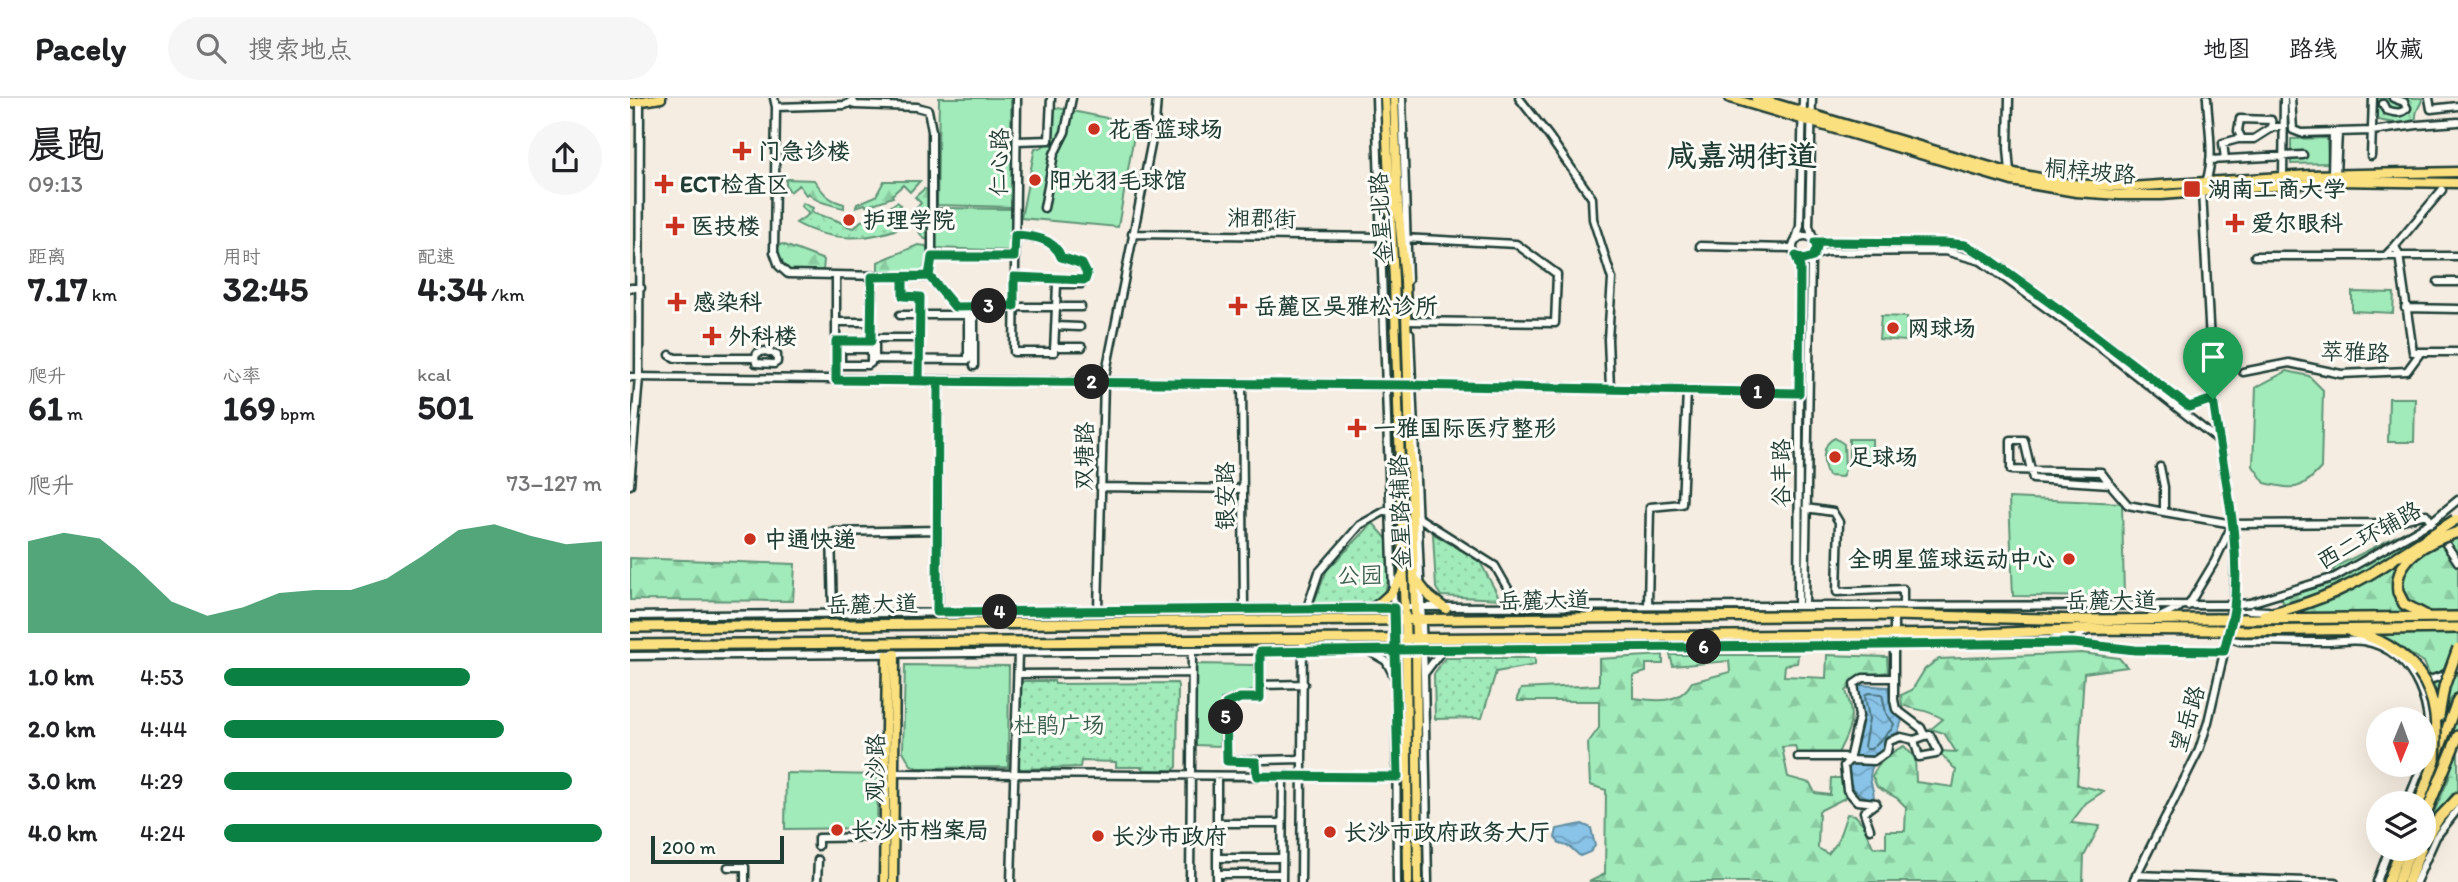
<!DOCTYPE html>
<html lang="zh">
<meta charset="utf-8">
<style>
body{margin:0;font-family:Itim,"LXGW WenKai TC",sans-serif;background:#f6f6f6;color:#202124;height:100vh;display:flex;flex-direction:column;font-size:26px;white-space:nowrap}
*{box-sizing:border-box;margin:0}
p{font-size:23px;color:#757577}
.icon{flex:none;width:38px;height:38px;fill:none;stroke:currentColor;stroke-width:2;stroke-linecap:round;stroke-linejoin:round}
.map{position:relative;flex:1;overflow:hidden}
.details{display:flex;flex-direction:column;background:#fff;width:630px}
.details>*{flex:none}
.needle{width:46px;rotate:181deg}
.fabs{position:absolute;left:1736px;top:609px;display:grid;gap:14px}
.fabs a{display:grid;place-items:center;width:70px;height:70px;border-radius:50%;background:#fff;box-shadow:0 7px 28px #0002;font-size:35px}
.scale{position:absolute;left:21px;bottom:18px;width:133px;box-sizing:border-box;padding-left:7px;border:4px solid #1f3d34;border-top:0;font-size:19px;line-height:24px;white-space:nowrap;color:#1f3d34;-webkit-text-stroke:5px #fdfcf7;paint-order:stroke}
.pin{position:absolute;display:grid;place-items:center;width:60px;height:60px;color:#fff;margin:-72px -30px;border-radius:50% 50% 50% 0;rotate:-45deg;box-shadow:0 0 7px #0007}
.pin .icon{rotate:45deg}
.km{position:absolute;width:35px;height:35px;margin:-18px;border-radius:50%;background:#222;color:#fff;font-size:19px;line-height:35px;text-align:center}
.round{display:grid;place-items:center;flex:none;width:74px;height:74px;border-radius:37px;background:#f6f6f6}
.head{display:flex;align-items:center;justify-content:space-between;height:119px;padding:0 28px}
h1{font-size:38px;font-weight:700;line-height:52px}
.figures{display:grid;grid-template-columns:repeat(3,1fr);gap:10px;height:119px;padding:7px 28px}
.figures div{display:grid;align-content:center}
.figures b{font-size:35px;font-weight:700}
.figures small{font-size:19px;font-weight:400}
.figures p{font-size:19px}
.chart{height:196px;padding:14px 28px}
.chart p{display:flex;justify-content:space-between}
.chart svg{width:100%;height:126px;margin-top:7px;fill:#0b8043;opacity:.7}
ul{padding:0 28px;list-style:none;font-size:23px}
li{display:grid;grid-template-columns:112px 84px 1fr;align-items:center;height:52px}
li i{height:18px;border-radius:9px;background:#0b8043}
header{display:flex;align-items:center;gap:42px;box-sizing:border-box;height:98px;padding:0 35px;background:#fff;border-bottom:2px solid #e0e0e0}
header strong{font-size:33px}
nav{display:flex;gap:38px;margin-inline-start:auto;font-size:24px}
.search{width:490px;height:63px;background:#f6f6f6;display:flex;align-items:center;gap:18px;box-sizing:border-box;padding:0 24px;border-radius:38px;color:#757577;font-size:26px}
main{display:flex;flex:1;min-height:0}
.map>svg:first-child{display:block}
.green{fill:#a1ebba;stroke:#609477;stroke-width:2}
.forest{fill:url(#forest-firs);stroke:#609477;stroke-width:2}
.park{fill:url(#park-dots);stroke:#609477;stroke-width:2}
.water{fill:url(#water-waves);stroke:#5f8da0;stroke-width:2}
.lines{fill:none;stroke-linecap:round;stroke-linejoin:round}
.shore{stroke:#49737c;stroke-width:2}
.minor-tunnel{stroke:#cbcabf;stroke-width:6;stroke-dasharray:6 3;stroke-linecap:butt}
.minor-casing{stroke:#1f3d34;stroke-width:11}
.major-casing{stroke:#1f3d34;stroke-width:13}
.highway-casing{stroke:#1f3d34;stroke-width:14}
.minor{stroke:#fdfcf7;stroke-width:6}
.major{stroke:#fbe080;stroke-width:8}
.highway{stroke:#fbe080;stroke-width:9}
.minor-bridge-casing{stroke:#1f3d34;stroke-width:11;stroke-linecap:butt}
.highway-bridge-casing{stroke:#1f3d34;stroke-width:14;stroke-linecap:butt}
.minor-bridge{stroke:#fdfcf7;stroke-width:6}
.highway-bridge{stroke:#fbe080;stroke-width:9}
.route-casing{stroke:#fff;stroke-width:14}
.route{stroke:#0b8043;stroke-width:9}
.poi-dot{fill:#c8321e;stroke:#fdfcf7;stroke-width:2.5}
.labels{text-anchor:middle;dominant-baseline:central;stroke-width:6;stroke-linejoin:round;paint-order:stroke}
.poi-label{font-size:23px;font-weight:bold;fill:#1f3d34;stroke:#fdfcf7;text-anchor:start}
.street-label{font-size:23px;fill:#1f3d34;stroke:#fdfcf7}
.park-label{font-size:23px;fill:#39604f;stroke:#fdfcf7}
.district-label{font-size:30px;font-weight:bold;fill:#1f3d34;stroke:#fdfcf7}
</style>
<header>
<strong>Pacely</strong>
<div class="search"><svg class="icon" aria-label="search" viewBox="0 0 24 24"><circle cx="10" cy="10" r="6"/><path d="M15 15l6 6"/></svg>搜索地点</div>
<nav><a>地图</a><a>路线</a><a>收藏</a></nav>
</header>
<main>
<section class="details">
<div class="head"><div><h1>晨跑</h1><p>09:13</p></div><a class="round"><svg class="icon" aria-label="share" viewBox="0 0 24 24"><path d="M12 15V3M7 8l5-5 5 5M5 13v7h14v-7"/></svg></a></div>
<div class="figures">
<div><p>距离</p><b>7.17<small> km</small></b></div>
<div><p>用时</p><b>32:45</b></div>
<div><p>配速</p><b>4:34<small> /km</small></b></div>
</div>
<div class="figures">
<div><p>爬升</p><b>61<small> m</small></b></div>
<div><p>心率</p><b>169<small> bpm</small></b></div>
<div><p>kcal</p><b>501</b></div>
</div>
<div class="chart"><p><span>爬升</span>73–127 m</p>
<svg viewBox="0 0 160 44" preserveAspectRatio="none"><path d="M0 44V12L10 9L20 11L30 21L40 33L50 38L60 35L70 30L80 29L90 29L100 25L110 17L120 8L130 6L140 10L150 13L160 12V44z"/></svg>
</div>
<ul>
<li><b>1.0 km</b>4:53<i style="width:65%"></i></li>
<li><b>2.0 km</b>4:44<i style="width:74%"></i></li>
<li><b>3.0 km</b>4:29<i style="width:92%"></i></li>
<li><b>4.0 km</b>4:24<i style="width:100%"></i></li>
</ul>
</section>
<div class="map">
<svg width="1828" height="784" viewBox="0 0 1828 784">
<defs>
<pattern id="forest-firs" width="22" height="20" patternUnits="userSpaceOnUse" patternTransform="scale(1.75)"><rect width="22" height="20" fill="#a1ebba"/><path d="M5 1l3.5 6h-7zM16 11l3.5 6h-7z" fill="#8acaa0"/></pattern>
<pattern id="park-dots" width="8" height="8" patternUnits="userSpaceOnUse" patternTransform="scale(1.75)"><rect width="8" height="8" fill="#a1ebba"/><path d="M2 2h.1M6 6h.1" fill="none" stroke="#8acaa0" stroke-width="1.8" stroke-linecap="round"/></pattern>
<pattern id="water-waves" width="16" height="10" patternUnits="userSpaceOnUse" patternTransform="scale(1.75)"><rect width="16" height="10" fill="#89c3e8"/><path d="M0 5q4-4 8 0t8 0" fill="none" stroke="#6fa0bd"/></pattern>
</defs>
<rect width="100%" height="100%" fill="#f6ede2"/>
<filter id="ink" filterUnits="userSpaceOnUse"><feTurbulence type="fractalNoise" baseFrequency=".0143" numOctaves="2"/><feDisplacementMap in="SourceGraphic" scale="14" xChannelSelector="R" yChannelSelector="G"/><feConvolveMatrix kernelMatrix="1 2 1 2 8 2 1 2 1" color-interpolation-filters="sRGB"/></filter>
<g filter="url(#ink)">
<path class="green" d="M309,0H381L382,109L307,107Z
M423,9L506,26L488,129L391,120L405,50H411L420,42Z
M1697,40L1698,65L1661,66V41Z
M307,110L385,111L384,153L306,150Z
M1722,194L1764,195L1763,215L1722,213Z
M1251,218L1277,219L1276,243L1249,241Z
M1657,273L1679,278L1693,292L1691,370C1670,393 1665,392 1635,385L1623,368L1626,289Z
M1759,300H1785L1784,344H1758Z
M1205,340L1214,346L1215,372L1212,379L1198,378C1192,366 1191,345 1205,340Z
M1219,341H1242V363H1219Z
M1379,400L1492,405L1494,499L1383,498Z
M566,566L625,567V592L591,601L590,648L565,647Z
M275,567L379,568L378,669L288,670L281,667L273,653Z
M156,675L248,677L247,730L155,731Z"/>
<path class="forest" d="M156,81L184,82C193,94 197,102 214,106V110C202,107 185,104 178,95L176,97L169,87L160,94L156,87Z
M254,83H290L280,94L273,87L262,97L263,99L240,107L236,108L235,106L226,109L227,106L246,98Z
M294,91L298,92L300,143L293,140L284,126L291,119L285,112L291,105L285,99Z
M152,146L194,162L193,173L158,172L148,161V148Z
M288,147L296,148L298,154L296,174L248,175V164Z
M1828,425V692L1823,695L1795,734L1819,680L1808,597L1794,564L1749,538L1663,516L1650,500L1699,486L1705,469L1790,426L1797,436Z
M0,460L165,466L163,503L0,502Z
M1452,555L1489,560L1497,569L1454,575L1447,687L1474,693L1456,705L1441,725L1470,728L1454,758L1453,784H959L975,776L976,692L960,687L958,645L969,630V603H888L887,600L891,591L969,587V561L1033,557V566H1016V574L1003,578V600C1026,603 1049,607 1062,584L1100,574L1099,563L1043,568L1040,557H1168L1167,565L1155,567L1154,578L1196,580L1197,557L1257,559L1258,574L1230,578L1216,593C1226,622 1220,631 1207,657L1168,659L1165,648L1152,649L1158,679L1180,685L1185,695L1200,697L1201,680H1213L1215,700L1189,713L1188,750L1198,756L1207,745L1217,716L1225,717L1233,726L1243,749L1256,750V733H1275L1276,709L1267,700L1247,689L1242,678C1250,663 1259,655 1274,648L1285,660L1286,684L1323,689L1326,672L1308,653L1326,654L1314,635L1301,631L1313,621C1297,611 1289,613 1272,607L1271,597L1282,592L1295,571L1309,561Z"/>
<path class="park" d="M1745,0H1792C1792,7 1785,11 1786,20C1774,28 1759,25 1746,21Z
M267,104L271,107L263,116L276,127C241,144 200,144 166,125L179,116L171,108L173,105L183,110L181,114C190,118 198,119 206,122C213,125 216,129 224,130L231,123L259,116L257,111Z
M743,425L757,441C757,455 760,472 757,486C751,515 706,506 683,507L697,472Z
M803,436L849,462L870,501L811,498L806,490Z
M815,560H905V567L866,574L852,620L805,621L804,576Z
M395,583H424L425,586L547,585L548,588L547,669L543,672H513L512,669H486V664L451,663L450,669L391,671L387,667L390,584Z"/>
<path class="water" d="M1228,587L1258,589L1262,612L1272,622L1267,637L1245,658L1222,659C1232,631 1233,617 1226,589Z
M1220,666L1243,667C1236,685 1244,685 1244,701C1224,697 1216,687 1220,666Z
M952,726L961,730L965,748L960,754L950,758L940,749L930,746L925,740L927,731Z"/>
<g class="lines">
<path class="shore" d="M1238,595L1252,596L1256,615L1264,626L1261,632L1241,651H1236L1234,648L1239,621L1235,598Z"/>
<path class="minor-tunnel" d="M188,762V748"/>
<g class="minor-casing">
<path id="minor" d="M144,0L146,9L144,154L149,168L158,176L299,179
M222,0L225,7L287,9L298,12L302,33V159
M746,0L766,582
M772,0L778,182
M889,0L918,37L962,100L963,121L982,181L978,241L980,291
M1182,0L1179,128L1183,140
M1379,0L1378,50L1380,74
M1661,0L1663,32L1671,35L1742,33L1787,27L1828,24
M1799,0L1801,11L1828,8
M1753,6L1756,12C1763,14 1772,17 1777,10L1774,4L1763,0
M146,9L215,7L222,4
M1612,41L1608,33L1610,21L1641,22L1643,29
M387,43L419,42L421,0
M1741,58L1743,0
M1595,61L1593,45L1608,41H1624L1643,29H1654
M1580,62L1673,57
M1702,76L1703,34
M1706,76L1708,34
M1653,79L1654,0
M414,110L424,56L435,34L442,0
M502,136L753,139
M1163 150a12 12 0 1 1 24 0a12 12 0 1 1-24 0Z
M773,140L886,146L927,176L925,225L776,223
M1166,141L1170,128L1173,0
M1185,144L1334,147L1355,158L1462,235L1559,309L1583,301
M1070,148L1162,150
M1765,148L1812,92
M1185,157L1197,154L1315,153L1351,163L1462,243L1588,342
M1756,157L1765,148L1769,157L1783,254H1791
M1166,158L1170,170L1168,507
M1625,158H1828
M384,159H302L299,179L325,209H426L424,254H384C385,169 386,85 387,0
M206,179V282
M273,179V198L290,199L289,283
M384,179L455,182L457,176L452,167L431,159C424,140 403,138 385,137
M1808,184H1828
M451,186H427L426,209H451
M0,190H11
M1775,210L1828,211
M270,217H338V262L245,261V240H289
M206,224H241
M425,228L450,229
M780,235L794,576
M206,243H241
M241,244L242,179
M424,249H452
M135,253L147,257V264L144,266L126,265L125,260L127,255Z
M241,254V265L238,267H211V251H241
M40,257L45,260H125
M344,268V208
M1613,274L1659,265L1711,276L1777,273L1791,254H1828
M0,279L778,287L1169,295
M612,286L614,510
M1530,369L1534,389V414L1603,426L1761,425L1796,416L1828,464
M1480,386L1471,374L1381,372V342H1394L1403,381L1480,386L1498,407L1534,414
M0,387L9,279L10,3
M470,389L613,391
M1176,410L1203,414L1209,424L1207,494L1273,491V508
M786,418L865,468L889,510
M1620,505L1705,479L1801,424L1828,402
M1175,507L1181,160
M1018,508L1020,409L1052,406L1057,293
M1558,508L1585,463L1602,427
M677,510L689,474L730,427L755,413L771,414
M1600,511L1638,513
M468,512L474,284L525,27L527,0
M308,515V283
M203,516L201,434L308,432
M1264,517V602L1266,611L1291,630L1295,638L1300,637L1308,653L1306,656L1289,659L1284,642L1295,638
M0,518L785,509L1596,507
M1528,520L1550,509
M1422,535L1436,539L1443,545L1447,539L1459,532
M1597,538L1609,543C1638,543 1666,544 1695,544C1707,544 1721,541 1733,543C1786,551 1809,617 1794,662
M630,553V600H610L596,605L597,663L672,661
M739,553L756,563L766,582L767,784
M0,558L1443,545L1505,552L1594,553
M388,576L562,575
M1794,584L1811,578L1828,569
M630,587L674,586
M1168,659H1213L1219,662L1229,618L1224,586L1233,580H1264
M263,675L768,679
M587,678V784
M1777,705L1792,667
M587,725H652
M1240,731L1234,714L1246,705L1227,703L1217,692L1214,668L1219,662L1244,663L1257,654L1259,643L1271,639L1284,642
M188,748V740L254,739
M588,760H652
M98,769H115V784
M588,776H652
M1506,777L1705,784
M187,784L188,762
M381,784L388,555
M560,784L562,554
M652,784L653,678
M671,784L673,542
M798,784L794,576L813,551
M1503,784L1569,652L1578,624L1604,511L1605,455L1603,426L1583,301L1572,93C1587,67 1578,29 1577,0
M1747,784L1759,751
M1786,784L1806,739L1828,711"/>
</g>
<g class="major-casing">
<path id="major" d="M755,0L764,182L776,551L778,784
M764,0L768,107L775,183L786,541L788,784
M1100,0L1382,83L1446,94L1490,97H1531L1706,83L1828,85
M1126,0L1374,73L1440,86L1500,89L1680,77L1828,74
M0,5L31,0
M784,479L800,499L816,511
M744,510L762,494L773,476
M254,784L257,557
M263,784L265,556"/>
</g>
<g class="highway-casing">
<path id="highway" d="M1768,494L1774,506L1795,517
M1634,517C1687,505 1726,487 1770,457
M1616,521L1828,519
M0,529L1264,517L1452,522L1587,521
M1615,533L1828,530
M1721,534C1749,539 1771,553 1789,575
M0,547L1354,536L1460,531L1587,532
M1789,705L1828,601
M1794,720L1828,638
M1794,743L1809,720L1828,700
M1758,784L1771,751
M1768,784L1781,751
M1778,784L1791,751"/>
</g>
<use href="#minor" class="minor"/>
<use href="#major" class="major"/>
<use href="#highway" class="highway"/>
<g class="minor-bridge-casing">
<path id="minor-bridge" d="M1596,507L1620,505"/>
</g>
<g class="highway-bridge-casing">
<path id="highway-bridge" d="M1770,457L1825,422
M1768,494C1763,459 1800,443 1828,434
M1587,521H1616
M1587,532L1615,533
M1789,575C1808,601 1807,631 1805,662
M1809,618L1814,589L1828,550"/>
</g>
<use href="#minor-bridge" class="minor-bridge"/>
<use href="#highway-bridge" class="highway-bridge"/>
</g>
</g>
<g class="lines" filter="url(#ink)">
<g class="route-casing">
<path id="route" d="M1583,301L1559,309L1462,235L1355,158L1335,147L1315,145L1185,144L1187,150L1183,159L1173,162L1166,158L1170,170L1169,295L778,287L289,283L290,199L273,198V179L299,178L302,159H384L385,137C403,138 424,140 431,159L452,166L457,176L455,182L384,179V208L325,209L299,178L242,179L241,243H206V282L308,283L307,514L764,510L765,552L630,554V600H610L596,606L597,663L626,664L627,678L768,679L765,552L1443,545L1505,552L1594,553C1597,539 1602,525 1604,511C1612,441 1592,370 1583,301"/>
</g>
<use href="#route" class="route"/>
</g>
<g class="poi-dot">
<circle cx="464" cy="31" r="7"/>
<path d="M108.5 42.5h7v7h7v7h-7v7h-7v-7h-7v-7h7z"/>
<circle cx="405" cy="82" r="7"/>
<path d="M30.5 75.5h7v7h7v7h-7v7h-7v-7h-7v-7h7z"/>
<rect x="1553" y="82" width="18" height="18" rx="3.5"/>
<circle cx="219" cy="122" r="7"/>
<path d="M1601.5 114.5h7v7h7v7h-7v7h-7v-7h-7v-7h7z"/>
<path d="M41.5 117.5h7v7h7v7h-7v7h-7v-7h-7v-7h7z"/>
<path d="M43.5 193.5h7v7h7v7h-7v7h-7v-7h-7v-7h7z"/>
<path d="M604.5 197.5h7v7h7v7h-7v7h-7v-7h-7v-7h7z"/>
<circle cx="1263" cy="230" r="7"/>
<path d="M78.5 227.5h7v7h7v7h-7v7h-7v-7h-7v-7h7z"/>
<path d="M723.5 319.5h7v7h7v7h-7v7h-7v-7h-7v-7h7z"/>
<circle cx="1205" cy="359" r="7"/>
<circle cx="120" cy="441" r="7"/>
<circle cx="1439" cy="461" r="7"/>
<circle cx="207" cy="732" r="7"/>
<circle cx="700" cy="734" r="7"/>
<circle cx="468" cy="738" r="7"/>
</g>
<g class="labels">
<g class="poi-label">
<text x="478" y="31">花香篮球场</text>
<text x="128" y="53">门急诊楼</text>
<text x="419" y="82">阳光羽毛球馆</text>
<text x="50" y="86">ECT检查区</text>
<text x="1578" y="91">湖南工商大学</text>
<text x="233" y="122">护理学院</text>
<text x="1621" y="125">爱尔眼科</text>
<text x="61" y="128">医技楼</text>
<text x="63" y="204">感染科</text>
<text x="624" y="208">岳麓区吴雅松诊所</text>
<text x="1277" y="230">网球场</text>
<text x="98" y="238">外科楼</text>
<text x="743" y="330">一雅国际医疗整形</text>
<text x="1219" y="359">足球场</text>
<text x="134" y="441">中通快递</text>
<text x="1425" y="461" text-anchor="end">全明星篮球运动中心</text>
<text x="221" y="732">长沙市档案局</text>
<text x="714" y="734">长沙市政府政务大厅</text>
<text x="482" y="738">长沙市政府</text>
</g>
<g class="street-label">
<text transform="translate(369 64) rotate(-89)">仁心路</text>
<text transform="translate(1460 73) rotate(5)">桐梓坡路</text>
<text transform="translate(632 120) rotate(1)">湘郡街</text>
<text transform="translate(751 120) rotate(-94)">金星北路</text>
<text transform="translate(1725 254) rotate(2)">萃雅路</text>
<text transform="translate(454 358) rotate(-89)">双塘路</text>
<text transform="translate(1151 375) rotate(-90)">谷丰路</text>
<text transform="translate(595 398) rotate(-90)">银安路</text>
<text transform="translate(770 414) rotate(-92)">金星路辅路</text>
<text transform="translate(1739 437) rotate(-29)">西二环辅路</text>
<text transform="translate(914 502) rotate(-1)">岳麓大道</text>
<text x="1481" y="502">岳麓大道</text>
<text transform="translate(242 506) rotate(-1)">岳麓大道</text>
<text transform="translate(1557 621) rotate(-73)">望岳路</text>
<text transform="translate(245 670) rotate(-89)">观沙路</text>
</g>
<g class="park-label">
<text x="730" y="477">公园</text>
<text x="429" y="627">杜鹃广场</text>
</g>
<g class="district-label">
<text x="1112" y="57">咸嘉湖街道</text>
</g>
</g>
</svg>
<div class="fabs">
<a><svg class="needle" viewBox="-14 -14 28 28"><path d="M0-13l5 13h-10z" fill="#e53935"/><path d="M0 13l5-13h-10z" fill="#757577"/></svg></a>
<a><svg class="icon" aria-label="layers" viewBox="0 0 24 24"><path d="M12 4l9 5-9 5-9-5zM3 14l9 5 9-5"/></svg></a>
</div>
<div class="scale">200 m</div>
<div class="pin" style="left:1583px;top:301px;background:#1e9e55"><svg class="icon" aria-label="arrive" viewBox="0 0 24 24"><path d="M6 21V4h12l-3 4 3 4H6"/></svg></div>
<b class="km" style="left:1128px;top:294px">1</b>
<b class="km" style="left:462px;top:284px">2</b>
<b class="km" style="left:359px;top:208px">3</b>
<b class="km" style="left:370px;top:514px">4</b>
<b class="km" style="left:596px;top:619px">5</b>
<b class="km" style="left:1074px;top:549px">6</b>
</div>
</main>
